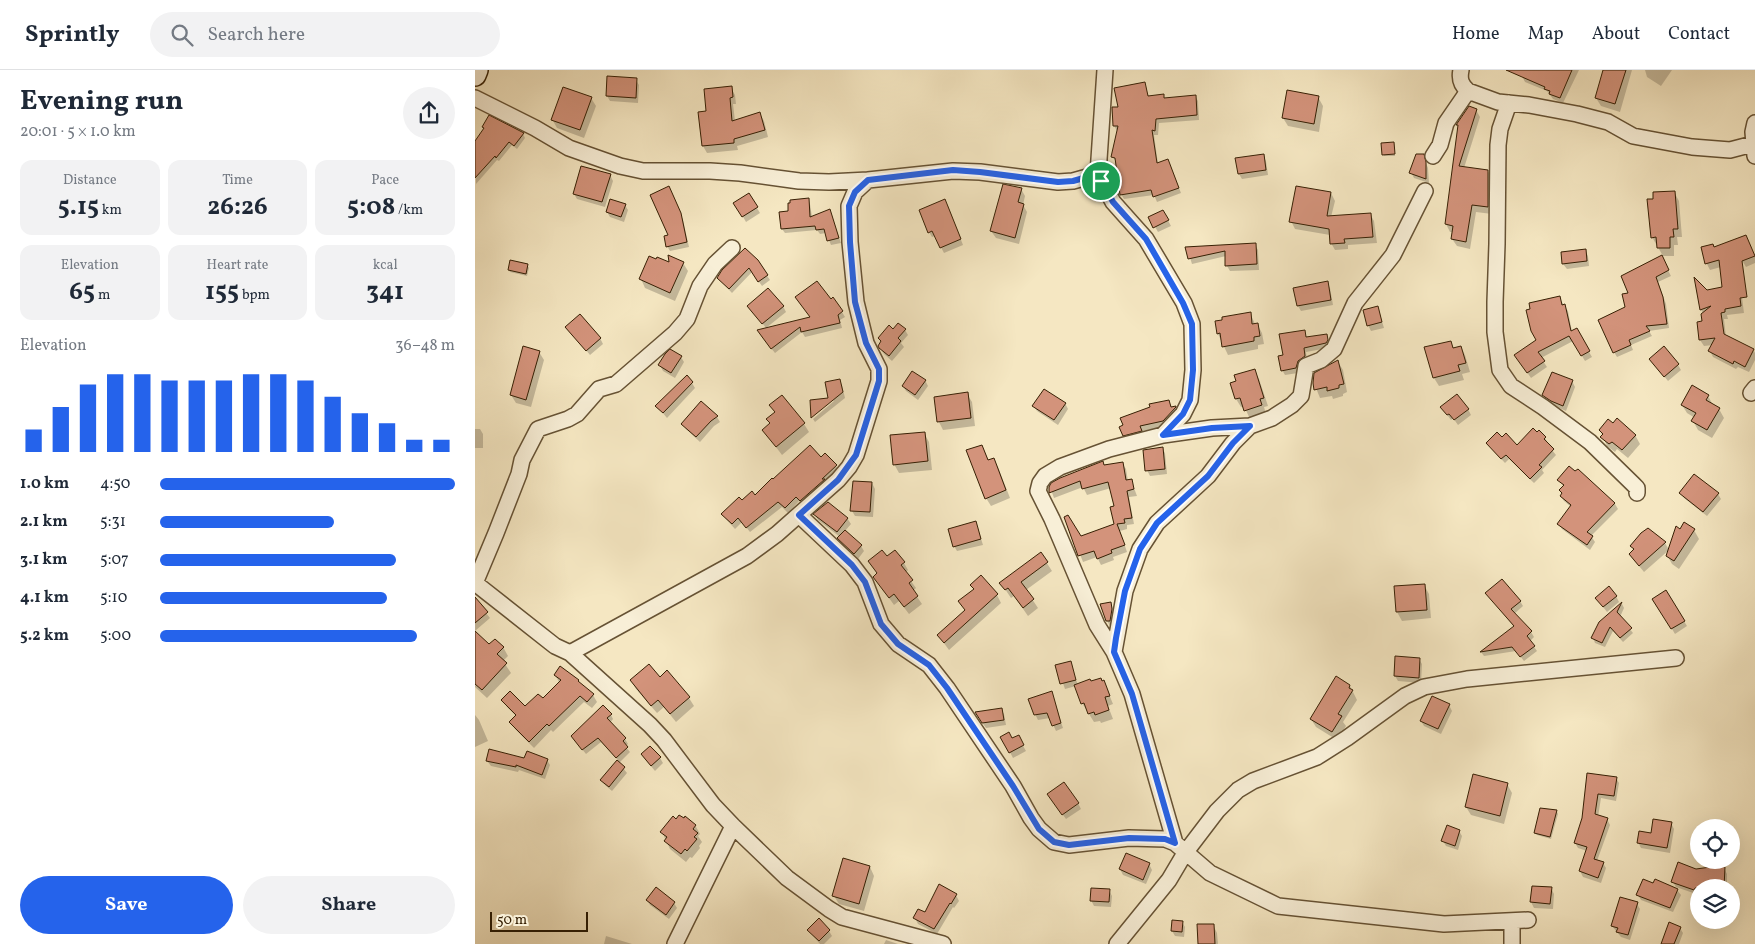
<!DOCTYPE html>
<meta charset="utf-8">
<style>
body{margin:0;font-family:Vollkorn,serif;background:#f2f2f3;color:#1f2937;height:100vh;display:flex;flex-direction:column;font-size:19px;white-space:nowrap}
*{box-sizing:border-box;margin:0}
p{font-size:16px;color:#747a83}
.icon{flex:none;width:28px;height:28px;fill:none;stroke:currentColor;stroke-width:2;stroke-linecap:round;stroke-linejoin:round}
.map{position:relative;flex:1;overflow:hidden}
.drawer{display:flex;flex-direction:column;background:#fff;width:475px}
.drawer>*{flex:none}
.buttons{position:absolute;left:1215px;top:749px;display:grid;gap:10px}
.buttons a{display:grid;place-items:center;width:50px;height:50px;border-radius:50%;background:#fff;box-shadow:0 5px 20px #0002;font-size:25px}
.scale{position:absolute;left:15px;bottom:12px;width:98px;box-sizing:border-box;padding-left:5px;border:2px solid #372004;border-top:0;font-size:14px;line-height:18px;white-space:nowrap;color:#372004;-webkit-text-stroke:4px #f8efd7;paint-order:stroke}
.pin{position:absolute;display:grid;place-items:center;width:42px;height:42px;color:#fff;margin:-21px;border:2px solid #fff;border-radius:50%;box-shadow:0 1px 5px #0007}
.round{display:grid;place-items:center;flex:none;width:52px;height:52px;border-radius:26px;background:#f2f2f3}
.overview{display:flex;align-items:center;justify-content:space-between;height:85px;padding:0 20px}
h1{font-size:28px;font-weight:700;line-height:38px}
.metrics{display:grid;grid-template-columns:repeat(3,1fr);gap:8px;height:85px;padding:5px 20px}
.metrics div{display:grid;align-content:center;border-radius:12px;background:#f2f2f3;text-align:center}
.metrics b{font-size:25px;font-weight:700}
.metrics small{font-size:14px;font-weight:400}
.metrics p{font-size:14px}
.chart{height:140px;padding:10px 20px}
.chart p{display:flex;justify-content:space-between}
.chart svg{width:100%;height:90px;margin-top:5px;stroke:#2563eb;stroke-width:6}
.primary-button{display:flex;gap:10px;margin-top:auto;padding:10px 20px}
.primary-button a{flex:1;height:58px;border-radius:30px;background:#2563eb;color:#fff;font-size:20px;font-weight:700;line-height:58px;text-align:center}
.primary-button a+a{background:#f2f2f3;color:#1f2937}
ul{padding:0 20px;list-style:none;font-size:16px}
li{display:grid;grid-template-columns:80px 60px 1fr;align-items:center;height:38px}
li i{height:12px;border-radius:6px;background:#2563eb}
header{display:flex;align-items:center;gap:30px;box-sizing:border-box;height:70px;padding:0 25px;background:#fff;border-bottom:1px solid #e0e1e3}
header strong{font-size:24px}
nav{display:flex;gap:28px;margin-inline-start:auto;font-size:18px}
.search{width:350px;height:45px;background:#f2f2f3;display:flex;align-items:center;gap:12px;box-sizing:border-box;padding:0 18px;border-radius:28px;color:#747a83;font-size:19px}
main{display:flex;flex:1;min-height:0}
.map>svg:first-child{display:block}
.shadow{fill:#0003}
.building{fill:#d3937b;stroke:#372004}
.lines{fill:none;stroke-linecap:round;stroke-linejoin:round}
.street-casing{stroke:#665234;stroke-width:18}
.secondary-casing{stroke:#372004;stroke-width:24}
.street{stroke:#f8efd7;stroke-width:15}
.secondary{stroke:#f8efd7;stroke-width:21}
.route-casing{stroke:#fff;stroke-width:10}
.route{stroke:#2563eb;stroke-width:6}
</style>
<header>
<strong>Sprintly</strong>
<div class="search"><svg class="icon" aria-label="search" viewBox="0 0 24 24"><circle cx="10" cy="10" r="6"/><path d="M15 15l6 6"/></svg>Search here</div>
<nav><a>Home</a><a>Map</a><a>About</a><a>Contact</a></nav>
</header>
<main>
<section class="drawer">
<div class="overview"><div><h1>Evening run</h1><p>20:01 · 5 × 1.0 km</p></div><a class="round"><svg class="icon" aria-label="share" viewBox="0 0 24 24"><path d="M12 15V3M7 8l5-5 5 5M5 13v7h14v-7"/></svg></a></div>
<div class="metrics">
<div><p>Distance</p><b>5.15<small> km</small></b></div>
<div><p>Time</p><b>26:26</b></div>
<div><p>Pace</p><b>5:08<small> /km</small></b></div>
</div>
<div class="metrics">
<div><p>Elevation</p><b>65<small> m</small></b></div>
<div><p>Heart rate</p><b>155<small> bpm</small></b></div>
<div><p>kcal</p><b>341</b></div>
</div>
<div class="chart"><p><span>Elevation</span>36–48 m</p>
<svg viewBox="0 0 160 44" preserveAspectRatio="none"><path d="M5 44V33M15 44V22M25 44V11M35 44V6M45 44V6M55 44V9M65 44V9M75 44V9M85 44V6M95 44V6M105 44V9M115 44V17M125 44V25M135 44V30M145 44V38M155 44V38"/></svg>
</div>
<ul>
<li><b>1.0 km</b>4:50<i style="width:100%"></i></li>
<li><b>2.1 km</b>5:31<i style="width:59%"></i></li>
<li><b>3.1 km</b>5:07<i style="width:80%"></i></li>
<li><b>4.1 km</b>5:10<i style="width:77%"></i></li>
<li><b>5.2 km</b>5:00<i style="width:87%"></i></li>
</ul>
<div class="primary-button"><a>Save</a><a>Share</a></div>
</section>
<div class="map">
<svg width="1280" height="874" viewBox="0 0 1280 874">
<rect width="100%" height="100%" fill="#f5e7c2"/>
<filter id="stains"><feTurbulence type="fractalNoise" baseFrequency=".004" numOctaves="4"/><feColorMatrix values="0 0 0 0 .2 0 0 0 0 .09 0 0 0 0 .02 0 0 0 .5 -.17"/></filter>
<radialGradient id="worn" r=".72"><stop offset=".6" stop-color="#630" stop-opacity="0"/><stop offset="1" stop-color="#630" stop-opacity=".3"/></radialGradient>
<path class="shadow" d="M1049,0H1104L1088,33L1078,29L1072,21L1050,12L1047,6Z
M1130,0H1157L1145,42L1126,36L1121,28Z
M1170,0H1197L1186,16L1172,7Z
M161,10L164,15L163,33L135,31L132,26Z
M669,13L674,27L688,26L690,29L720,26L723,31L724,50L684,53L683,65H679L683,94L695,95L706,123L682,132L679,125L649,129L646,124L641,92L638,87L643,62L639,56L644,38Z
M256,18L260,25L261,34H258L260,51L285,44L289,51L293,67L262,76L263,80L232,83L228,76L224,43L232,42Z
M843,27L848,36L844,62L813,56L808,48Z
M116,28L121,36L109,68L82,58L77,49Z
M1001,40L1005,47L989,98L1013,101L1017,109V144L1001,142L995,179L982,176L977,169L979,162H975L971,154L984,58L983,55Z
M8,57L48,64L50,68L42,79L37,75L24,91L22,90L1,114L0,73L10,60Z
M918,73L920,86H909L908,84Z
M788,85L791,91L793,105L767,109L764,104Z
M948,86L953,98L954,113L939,108L936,102Z
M135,105L138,111L130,137L102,129L99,124Z
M546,119L550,126L548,135L552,142L544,174L521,168L516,161Z
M1199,122L1204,131L1207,167H1202L1203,175H1199V186H1188L1177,167L1179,130Z
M196,123L208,150L214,177L195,181L192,176L195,166Z
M856,123L860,131L856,147L895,144L899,151L902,173L873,175V179L860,180L856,173L855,165L820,159L816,151Z
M274,125L285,143L271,152L260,133Z
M333,129L335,134L337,147L354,140L366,173L356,175L351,163L345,164L342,160L310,163L307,159L306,143L314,142Z
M150,135L153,140L149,152L135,147L132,142Z
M473,136L488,175L469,183L460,166L457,167L454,162Z
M688,141L696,156L683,162L675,148Z
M1271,166L1280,187V193L1271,197L1261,180L1269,243L1252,245L1253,249H1249L1251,267L1278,280L1280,283V290L1274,302L1263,297L1261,299L1238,287L1235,281L1238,275L1229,276L1225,270L1229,244L1226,240L1221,211L1232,222L1249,218L1246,197L1235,200L1232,194L1227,178H1240Z
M780,175L783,180L784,200L755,201L752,196L751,186L717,194L712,178Z
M1110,180L1113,186L1114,196L1092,199L1088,194Z
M1186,187L1196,206L1183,212L1191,234L1194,258L1174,261L1177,266L1156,275L1158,280L1142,287L1139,282L1155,224Z
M282,191L295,210L287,216L277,202L257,223L243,208Z
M208,193L213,201L200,231L170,218L166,209L196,194Z
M52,195L54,198L52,206L35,202L34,200Z
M852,212L855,218L858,235L826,241L823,236L819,219Z
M1084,228L1093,241L1097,262L1101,260L1117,287L1110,291L1098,271L1066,288L1072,297L1056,308L1044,291L1063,271Z
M274,236H308L311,242L291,258Z
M903,238L909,258L896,261L893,255Z
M367,242L370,247L365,250L367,258L330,267L327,262L300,283L286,266Z
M775,243L780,254H782L787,263L789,274L783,275V279L753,285L743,264L742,252Z
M92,257L125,268L128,274L115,285Z
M419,260H430L433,265L426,273L429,277L417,291L409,284L404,276L407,273L404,269Z
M829,261L832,268L851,265L855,275L853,278L831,282L832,291L823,303L810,305L807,300L809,286Z
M976,272L979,279L986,277L990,285L995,302L987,304L989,310L964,316L959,308L951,278Z
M64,282L69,290L56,337L41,333L36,325Z
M206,287L209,292L200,308L188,301L185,295Z
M1175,289L1203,295L1206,300L1193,311Z
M863,292L868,300L872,322L868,324V326L858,329L857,326L845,328L839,313Z
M779,301L784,309L793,336L789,337L791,344L775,349L769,336L766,337L761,329L757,314Z
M364,310L367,315L370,328L340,352L338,349L359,331L357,329L338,345V348L336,331L354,329Z
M450,310L453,316L443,330L431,321L428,316Z
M1097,311L1100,317L1091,341L1080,336L1072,331L1069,325Z
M217,313L220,318L192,348L182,336Z
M492,324L497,332L500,356L468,360L464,352L460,328Z
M1233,326L1238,335L1244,339L1249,348L1237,368L1223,360L1218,351L1220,348L1212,343L1207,335Z
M307,327L329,354L334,362L307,385L288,360L296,354L293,349L300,343L296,336Z
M694,332L697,338L700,337L703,343L691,356L667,361L669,366L652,371L649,365Z
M226,333L242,347L245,352L239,356L225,372L211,359L208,354Z
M590,333L593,339L583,355L562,341L559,336Z
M993,339L996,345L983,355L978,348L976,350L970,342Z
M0,359H5L8,364V378H0Z
M1125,360L1160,365L1165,374L1153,388L1142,379L1140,382L1132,376Z
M1064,362L1070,368L1073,373L1072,374L1081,385L1067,400L1069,403L1059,413L1034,389L1030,393L1016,378L1042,377Z
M449,363L454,372L457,400L424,403L419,394Z
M507,376L514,391L518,389L523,397L535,428L516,436L511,428Z
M687,378L690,383L692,404L675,406L672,400Z
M346,389L361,396L364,401L329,435L324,431L313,443L307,437L275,462L267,452L260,459L251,449L248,444L280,426L298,411Z
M628,393L630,396L647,393L651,399L653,411L656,410L662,426L654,427L659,454L652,455V459L645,461L652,482L638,487L639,490L626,495L622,487L608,492L591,448L606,467L640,455L641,437L636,418L612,425L608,417L579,428L575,417Z
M1084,410L1140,434L1143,439L1116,466L1120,472L1115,480L1087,459L1084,454L1096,437L1089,431L1086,426L1089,417Z
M397,413L400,419L398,447L380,446L377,441Z
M1206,423L1243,424L1246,429L1232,446L1209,428Z
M340,445L372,448L376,454L370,461L386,476L389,481L383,489L367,474L364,468L365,467L343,450Z
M501,453L508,475L482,481L479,476Z
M1209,454L1219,460L1224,469L1204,499L1197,494L1192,485Z
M1190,473L1194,480L1169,502L1155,485L1159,481L1157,476Z
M566,484L577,501L551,520L563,538L553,546L539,526L536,528L526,513Z
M412,488L429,493L433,500L430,503L441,518L438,521L447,534L434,544L424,531L419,535L399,507L403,504L394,492Z
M497,515L522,525L526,533L474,580L463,565L491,540L499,520Z
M949,515L954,524L956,548L927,551L922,542L920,518Z
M1191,522L1212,556L1200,564L1179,529Z
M1012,523L1045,531L1048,536L1039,544L1056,562L1059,567L1055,571L1062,581L1049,591L1041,581L1009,586L1006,582L1039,557Z
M1141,526L1144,532L1132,542L1125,533Z
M0,529L15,548L0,561Z
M636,533L640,545L638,556H635L632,551Z
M1147,534L1149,538L1145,547L1158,563L1148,572L1138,561L1130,577L1120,573L1118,568L1126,551Z
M15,576L28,577L33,586L28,591L36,603L12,628L0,617V578Z
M944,589L947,594L946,613L923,611L920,606Z
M595,593L603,615L629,612L638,634L633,636L638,649L626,653L625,651L619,652L607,633L601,616L590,619L582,596Z
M85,598L103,611L106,615L118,625L122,632L117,638L109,632L78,662L76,660L59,678L40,659L36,652L42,647L32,637L28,630L50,638L68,630L84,612L80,605Z
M192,602L214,628L219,636L201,652L189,637L182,643L161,619L156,610L184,608Z
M875,616L882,630L868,652L871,656L862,670L841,657L836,649Z
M576,622L588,658L581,661L575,648L563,650L560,644Z
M974,635L977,641L966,664L949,656L946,651Z
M526,639L529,644L531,655L511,658L504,648Z
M0,645L4,650L13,671L0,677Z
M136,645L138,649L135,653L150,669L153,674L150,676L155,682L144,693L152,703L137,721L130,715L126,710L143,690L126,672L111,684L97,667Z
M527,667L537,670L543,667L551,681L538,688Z
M167,685L185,688L188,693L180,701Z
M50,689L72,690L75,695L70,709L44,700L43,702L16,696L12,691Z
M1113,704L1141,708L1144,713L1141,731L1126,728L1123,747L1132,749L1135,755L1122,791L1128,793L1131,798L1126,813L1108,807L1105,801L1112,781L1103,778L1100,773L1108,749Z
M1032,714L1037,723L1029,754L996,745L991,737Z
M577,730L603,733L606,739L591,749Z
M1066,739L1082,742L1083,744L1076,769L1062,765L1060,763Z
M1196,753L1199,759L1195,783L1166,778L1163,772Z
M220,755L225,764L223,766L227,772L224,776L225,778L217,788L215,787L211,792L195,779L187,762Z
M984,761L987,766L983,780L971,776L968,771Z
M674,794L677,800L671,814L648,805L645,799Z
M395,797L399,806L389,841L364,834L359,826Z
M1249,798L1252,804V818H1224V825L1201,817L1198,812L1221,800Z
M1178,814L1202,820L1206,825L1198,842L1166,830L1163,825Z
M1058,817L1076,818L1079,824L1078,839L1059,838L1056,832Z
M181,819L199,833L202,838L194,849L175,835L172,830Z
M634,820L637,826L636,837L619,836L616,830Z
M481,825L484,831L479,838L478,837L462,864L443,854L440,848L451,844Z
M1162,834L1165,839L1155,870L1146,867L1137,856Z
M707,852L710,857L709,867L700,866L697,861Z
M738,855L742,863L743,874H724Z
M1205,858L1208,863L1204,874H1188Z
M333,860L354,861L357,866L349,874H345Z
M131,866L157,874H129Z
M411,870L423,874H409Z"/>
<path class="building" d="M1031,0H1097L1085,28L1074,24L1075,21L1069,19L1070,17Z
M1128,0H1151L1140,34L1120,28Z
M132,6L162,8L161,28L131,26Z
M670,12L673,26L689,24V28L721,25L722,45L681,49L680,61L677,60L682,93L693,89L704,118L678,127L676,120L645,125L640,88L636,87L643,56H638L637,37H643L639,18Z
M257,16L258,27L255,28L257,51L285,42L290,60L259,69V73L227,76L223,42L231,41L229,19Z
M88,17L117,27L105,60L76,50Z
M812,20L844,26L839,54L807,48Z
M994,36L1002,39L984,96L1013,100V137L997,135L991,172L976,169L978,156L970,154L983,55H981Z
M14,45L49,63L39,76L34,72L21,88L20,86L0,108V71L9,58L7,57Z
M919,72L920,84L907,85L906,73Z
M789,84L791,100L763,104L760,88Z
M941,84H949L951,92V109L934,103Z
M106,96L136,104L127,132L98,124Z
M528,114L547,118L543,132L549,134L540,168L515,161Z
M194,116L206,143L212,172L191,177L189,166L193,165L175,125Z
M821,116L856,122L852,146L896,143L898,167L869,169L870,173L855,174L854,159L814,152Z
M1200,121L1203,159H1198L1199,167H1195V178H1182L1181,167L1176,168L1172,129H1178V122Z
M274,123L283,137L267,147L258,133Z
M334,128L335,147L355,139L364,168L352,171L349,159L341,160L340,156L306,159L304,142L313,141V133H315V130Z
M135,129L151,134L146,147L131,142Z
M470,129L486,169L465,178L457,161L453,163L444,140Z
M688,140L694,150L678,158L673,147Z
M1271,165L1280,186L1267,191L1272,227L1265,228L1266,236L1250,239V242L1246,243L1249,264L1279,279L1270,297L1259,291L1258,294L1233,281L1240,268L1224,270L1222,252L1227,251L1226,244L1236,236L1225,240L1219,207L1232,220L1247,217L1244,190L1230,194L1226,177L1238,174L1239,177Z
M781,173L782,194L750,196V181L713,189L710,177Z
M270,178L283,190L293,205L283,212L274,198L254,219L242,208L247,200Z
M1111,179L1112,191L1087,194L1086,182Z
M193,185L209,192L195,223L164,209L174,186L181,189L182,187L194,192Z
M1187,185L1194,200L1181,207L1188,227L1192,254L1171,256L1175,261L1154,270L1156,275L1138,283L1123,250L1150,237L1147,224L1153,223L1146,206Z
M35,190L53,194L51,204L33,200Z
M342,211L356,229L358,227L368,241L363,245L365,253L326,262L325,257L296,279L282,260L335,247L320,227Z
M853,211L856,230L822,236L818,218Z
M293,218L309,236L287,254L272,236Z
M1085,226L1087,235L1090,234L1096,261L1102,258L1115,281L1106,286L1094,266L1063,282L1070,291L1052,303L1039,285L1061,270L1056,261L1051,240L1055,239L1054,233Z
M903,236L907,252L892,256L888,240Z
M776,242L777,254L783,253L785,266L779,267V271L747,277L745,263L742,264L740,251L747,250V247Z
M105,244L126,268L111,281L90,257Z
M423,253L431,259L423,268L426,271L414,286L404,278L403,276L406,271L403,268L414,255L418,259Z
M830,260L831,267L852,264L853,270L851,273L829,278L830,286L823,291L821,298L806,301L803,286L808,285L804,264Z
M976,271L978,278L986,276L991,293L983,295L985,301L958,308L949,277Z
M48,276L65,281L51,330L35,325Z
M1189,276L1204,294L1189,307L1174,289Z
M195,279L207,286L196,303L183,295L190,284Z
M863,290L869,314L864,315V318L852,321V317L839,320L838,313L839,303Z
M780,299L789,328L785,329L787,335L769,341L765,328L760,329L755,313L761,311L759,305Z
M437,301L451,310L440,325L427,316Z
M1077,302L1098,310L1088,336L1076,331L1067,325Z
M212,305L218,312L188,343L180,336Z
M365,309L368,322L336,348L335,330L353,328L350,312Z
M1217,315L1234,325L1231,330L1245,338L1232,360L1216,351L1221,343L1206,335Z
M569,319L591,333L579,350L557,336Z
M493,322L496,348L462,352L459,327Z
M982,324L994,339L979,350L974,344L972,345L965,337Z
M307,325L330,353L301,377L287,360L295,353L291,349L300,342L294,335Z
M694,330L696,337L701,336V337L688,351L665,356L667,361L648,366L644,357L648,355L645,348L675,337L674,334Z
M226,331L243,346L236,351L221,367L206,354Z
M1142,348L1161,365L1147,380L1137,372L1134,374L1125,367L1128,364L1124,360L1133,349L1138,353Z
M1058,358L1062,362L1064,360L1071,367L1069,369L1079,379L1064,395L1067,397L1055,409L1031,385L1026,389L1011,373L1022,362L1027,367L1031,363L1042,375Z
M450,362L453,391L418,395L415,365Z
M335,375L346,387L350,383L362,395L347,409H350L325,431L321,427L310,438L303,432L271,458L263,448L257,454L246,444L264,427L267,430L277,421L280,425L297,408L298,409Z
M507,375L513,390L519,388L531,420L510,429L491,380Z
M688,377L690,399L670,401L668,380Z
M628,391L629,395L648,392L651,410L657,409L659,419L652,421L657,448L649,449L650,453L642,454L650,475L636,480L637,483L622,489L619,481L603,486L589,447L593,445L606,466L639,454L635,437L639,436L633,412L607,419L605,411L574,423V417L576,413L585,408Z
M1094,396L1100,401L1103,399L1140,433L1112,462L1118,466L1112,475L1082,454L1096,435L1085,426L1087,423L1084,420L1089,415L1082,410Z
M1219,404L1244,423L1228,442L1204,423Z
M378,411L397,412L395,442L375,441Z
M353,432L373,448L362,462L338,444Z
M501,451L506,469L478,477L473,459Z
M1209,452L1220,459L1199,491L1191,486L1201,456L1205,459Z
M1173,458L1191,472L1164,496L1154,484L1159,479L1155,476L1166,463Z
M370,460L387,475L379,484L362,468Z
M407,480L412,486L420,480L430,492L426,495L438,510L434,513L443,526L429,537L419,524L414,528L398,507L402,503L393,491Z
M566,482L573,492L546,512L559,529L548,538L533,518L530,520L524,513Z
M506,505L523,524L469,573L462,565L490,540L483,531L499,519L495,515Z
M1027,509L1046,531L1036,539L1057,561L1052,566L1060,576L1045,587L1037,577L1005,582L1039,556L1010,523Z
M950,514L952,540L921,542L919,516Z
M1134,516L1142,526L1128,537L1120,528Z
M1191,520L1210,551L1196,559L1177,529Z
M0,527L13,542L0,553Z
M636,532L637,539L635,551H631L625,534Z
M1147,532L1142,542L1157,558L1145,568L1135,557L1127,573L1116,568L1124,552Z
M0,561L14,574L20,569L29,577L22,584L32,593L7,620L0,614Z
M920,586L945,588L944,608L919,606Z
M596,591L601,610L585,614L580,595Z
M174,594L185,607L192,600L215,627L195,644L183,630L176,636L155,610Z
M85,596L104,610L103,611L119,624L112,632L105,626L74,656L72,654L54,672L34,652L41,645L26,630L35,621L50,636L63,624L68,628L86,610L79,605Z
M861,606L875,615L874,618L878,620L863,644L867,646L857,662L835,649Z
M626,608L627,611L629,610L635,626L630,627L634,640L620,645L619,642L613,644L609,633L606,634L599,615L615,609L616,611Z
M577,621L586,653L577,656L572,643L559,645L553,629Z
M957,626L975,634L963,659L945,651Z
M128,635L137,644L132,648L151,668L148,671L153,677L141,688L123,668L107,680L96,666Z
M527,638L529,650L507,653L500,642Z
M534,662L537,668L544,665L549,675L534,683L525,667Z
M175,676L186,687L176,696L166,684Z
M14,679L49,688L52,681L73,689L67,705L41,695V697L11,691Z
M142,690L150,697L134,717L125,710Z
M1112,703L1142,707L1139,726L1123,724L1120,744L1133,748L1119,789L1129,792L1123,808L1104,801L1112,777L1099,773L1107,748Z
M998,704L1033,713L1025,746L990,737Z
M589,712L604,733L587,745L572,724Z
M1065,738L1082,740L1075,767L1059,763Z
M204,745L209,748L210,746L221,755L218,759L223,763L219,767L222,769L212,781L210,779L206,784L189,771L192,767L185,762L198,746L201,749Z
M1178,749L1197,752L1192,778L1162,773L1164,761L1176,763Z
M972,755L985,760L980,776L966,771Z
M651,783L675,793L668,810L644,799Z
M368,788L395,796L384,834L357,826Z
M1203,792L1221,799L1243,796L1250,797L1249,818H1220L1219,820L1196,812Z
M1168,809L1178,813L1180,809L1203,819L1195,838L1161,825Z
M464,814L482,824L476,834L475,833L459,859L438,848L443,839L450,842Z
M1057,816L1077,817L1075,834L1055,832Z
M181,817L200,832L191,845L171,830Z
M616,818L635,819L634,832L615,831Z
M1145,827L1163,832L1153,865L1141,862L1143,858L1136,856Z
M344,848L355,860L344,871L332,860Z
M697,850L708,851L707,862L696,861Z
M1194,852L1206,857L1199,874H1186Z
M722,854H739L740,874H723Z"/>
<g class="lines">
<g class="street-casing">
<path id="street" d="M993,21L1023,32L1054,35L1102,44L1133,52L1158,66L1217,77L1255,80L1278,74
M0,28L60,58L94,78L145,96L168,101H235L265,103L324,111L354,112L393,110
M1034,33L1025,59L1023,75L1022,174L1020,232V262L1025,300L1036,316L1068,337L1115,372L1158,414L1162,418V423
M1280,53L1278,62L1280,86
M958,86L965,75L971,53L993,21C986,15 984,9 986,0
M623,104L638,132L671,169L709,233L717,254L718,300L715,330L708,344L688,365
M1276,323L1280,318
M324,445L377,495L390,512L406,554L423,574L454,595L472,618L538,716L556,748L564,759L579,772L594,775L654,768L690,769L700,773L735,803L803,836L969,854L1053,850
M0,513L80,576L95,583L175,655L189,670L238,735L258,756L312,808L354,839L367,847L468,874
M0,513L21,463L44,404L47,390L63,359L93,349L102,344L124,319L141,314L200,263L212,249L225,216L240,194L257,178
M639,582L622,555L577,449L563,421L565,413L570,406L585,397L634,379L688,365L737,358L775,356
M95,583L272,486L302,464L363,410L374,397L381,385L404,311V299L391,273L381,232L375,172L374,136L380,122L393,110L478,101L505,102L583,112L598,111L623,104L630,0
M700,773L657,624L639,582L650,521L665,479L682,453L733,406L758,373L775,356L797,348L817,335L826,326L831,296L846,290L859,279L880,233L918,185L950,121
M1037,851V874
M200,874L258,756
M642,874L694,810L710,783L742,741L763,720L778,711L842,687L872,668L930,626L949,617L992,609L1201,588"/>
</g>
<g class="secondary-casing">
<path id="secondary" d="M0,5L2,0"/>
</g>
<use href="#street" class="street"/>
<use href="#secondary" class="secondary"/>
</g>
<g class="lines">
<g class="route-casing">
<path id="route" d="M478,100L505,102L583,112L598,111L623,104L638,132L671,169L708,233L717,254L718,300L715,330L708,344L688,365L737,358L775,356L758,373L733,406L682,453L665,479L650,521L641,568L639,582L657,624L700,773L690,769L654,768L594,775L579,772L564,759L538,716L472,618L454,595L423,574L406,554L390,512L377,495L324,445L363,410L381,385L404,311V299L391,273L380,232L375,172L374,136L380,122L393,110Z"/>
</g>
<use href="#route" class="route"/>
</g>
<rect width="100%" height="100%" filter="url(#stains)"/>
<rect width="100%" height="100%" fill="url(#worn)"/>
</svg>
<div class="buttons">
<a><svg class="icon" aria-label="locate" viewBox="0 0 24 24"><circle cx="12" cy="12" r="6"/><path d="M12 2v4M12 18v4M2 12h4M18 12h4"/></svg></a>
<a><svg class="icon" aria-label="layers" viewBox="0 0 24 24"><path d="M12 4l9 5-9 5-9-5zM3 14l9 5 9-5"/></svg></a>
</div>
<div class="scale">50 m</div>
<div class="pin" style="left:626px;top:111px;background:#1e9e55"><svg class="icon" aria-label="arrive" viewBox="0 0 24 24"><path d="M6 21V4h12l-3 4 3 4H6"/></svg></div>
</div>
</main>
